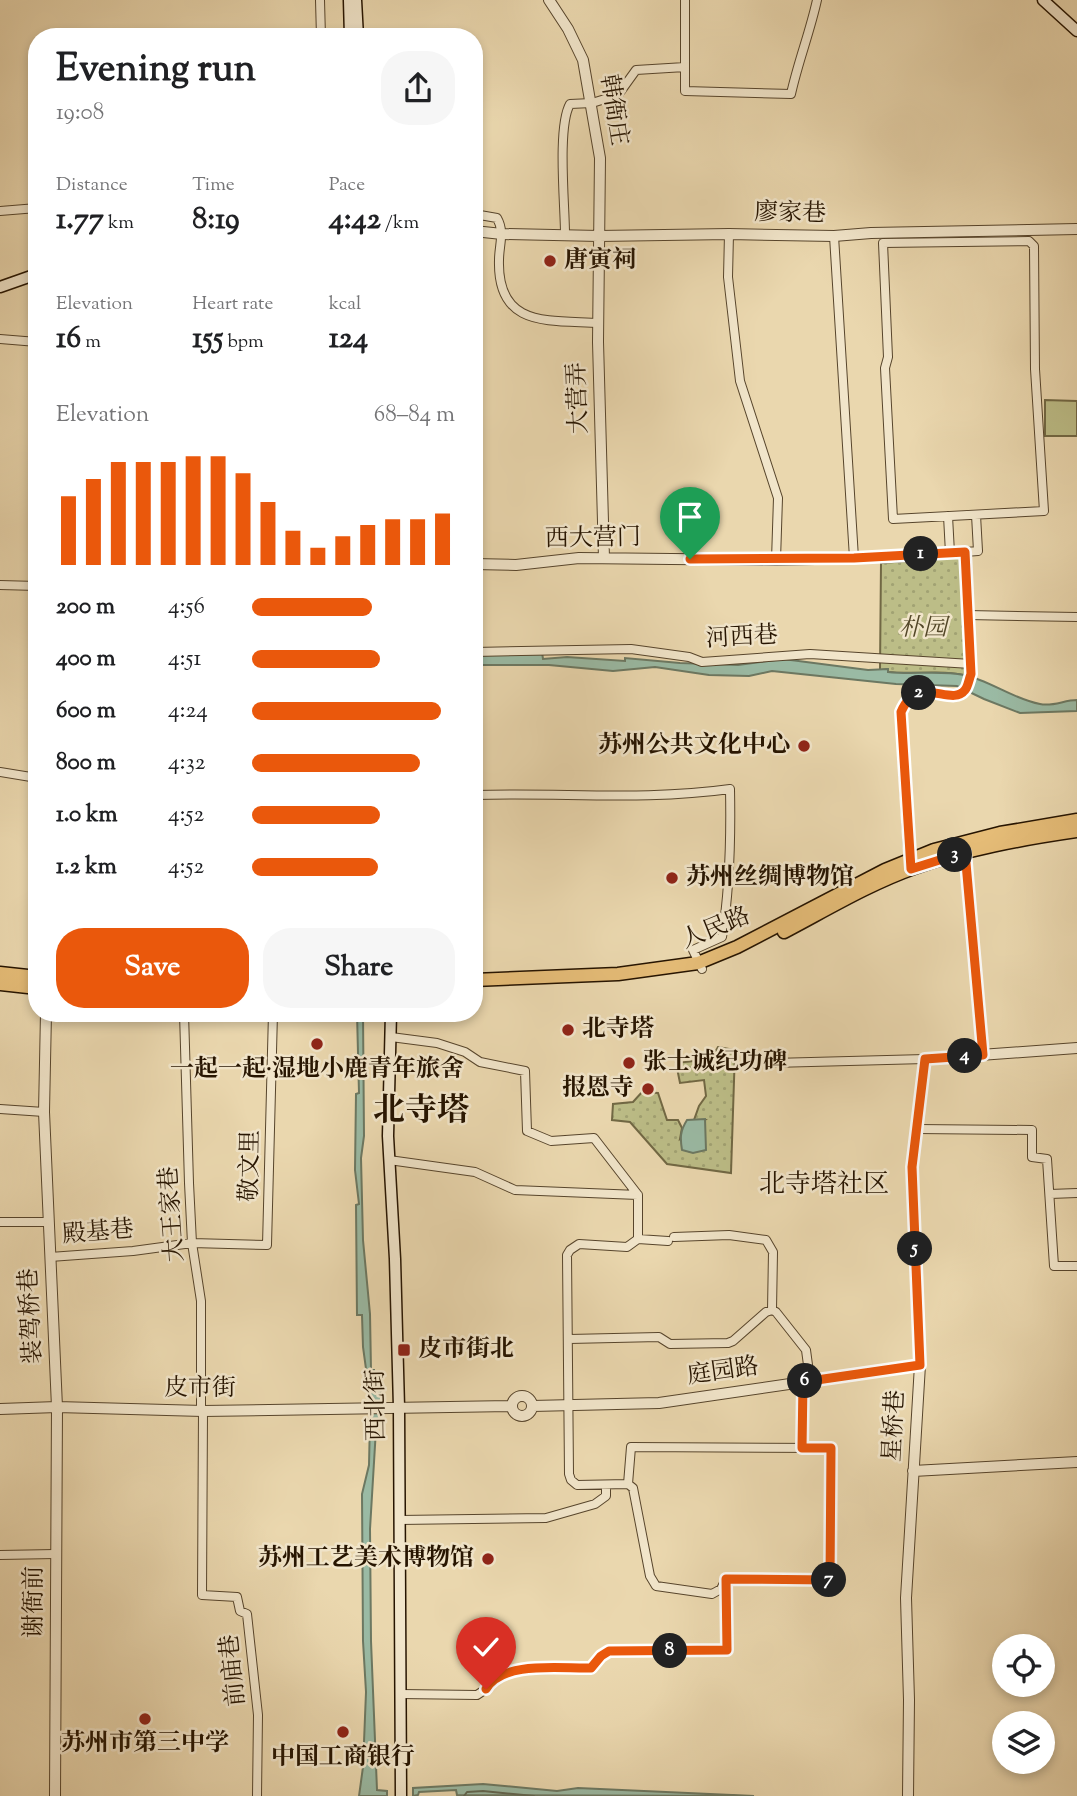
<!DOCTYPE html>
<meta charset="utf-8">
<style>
body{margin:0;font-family:"Sorts Mill Goudy","Noto Serif SC",serif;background:#f6f6f6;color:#202124;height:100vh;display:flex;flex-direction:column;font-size:26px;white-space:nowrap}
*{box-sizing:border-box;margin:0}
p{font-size:23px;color:#757577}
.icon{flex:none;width:38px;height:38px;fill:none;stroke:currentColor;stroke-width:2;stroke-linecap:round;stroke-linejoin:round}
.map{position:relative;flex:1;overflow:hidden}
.panel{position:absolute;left:28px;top:28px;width:455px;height:994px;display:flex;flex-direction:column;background:#fff;border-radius:28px;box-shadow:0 4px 10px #0003}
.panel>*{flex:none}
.controls{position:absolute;left:992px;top:1634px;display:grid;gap:14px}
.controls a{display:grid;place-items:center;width:63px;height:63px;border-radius:50%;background:#fff;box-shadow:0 4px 10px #0003;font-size:35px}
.pin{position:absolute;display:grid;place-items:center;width:60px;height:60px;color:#fff;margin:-72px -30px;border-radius:50% 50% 50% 0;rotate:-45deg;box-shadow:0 0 7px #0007}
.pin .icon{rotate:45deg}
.km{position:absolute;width:35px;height:35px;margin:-18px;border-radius:50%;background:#222;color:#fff;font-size:19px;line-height:35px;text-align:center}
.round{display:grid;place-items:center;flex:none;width:74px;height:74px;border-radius:28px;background:#f6f6f6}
.summary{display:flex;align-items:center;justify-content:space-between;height:119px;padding:0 28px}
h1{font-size:38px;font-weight:700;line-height:52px}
.stats{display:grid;grid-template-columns:repeat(3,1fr);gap:10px;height:119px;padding:7px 28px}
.stats div{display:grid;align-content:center}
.stats b{font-size:30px;font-weight:700}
.stats small{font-size:19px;font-weight:400}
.stats p{font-size:19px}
.chart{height:196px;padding:14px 28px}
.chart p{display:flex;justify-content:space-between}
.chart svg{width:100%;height:126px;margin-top:7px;stroke:#ea580c;stroke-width:6}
.cta{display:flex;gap:14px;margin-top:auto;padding:14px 28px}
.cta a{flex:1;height:80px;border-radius:28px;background:#ea580c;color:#fff;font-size:28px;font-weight:700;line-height:80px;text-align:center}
.cta a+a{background:#f6f6f6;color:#202124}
ul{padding:0 28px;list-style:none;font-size:23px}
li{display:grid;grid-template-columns:112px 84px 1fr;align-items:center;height:52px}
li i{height:18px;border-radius:9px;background:#ea580c}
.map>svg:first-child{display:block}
.grass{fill:#bcbd87;stroke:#716844;stroke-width:2}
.park{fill:url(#park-dots);stroke:#716844;stroke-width:2}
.water{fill:#9abaa4;stroke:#6c7862;stroke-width:2}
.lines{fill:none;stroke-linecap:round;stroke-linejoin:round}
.shore{stroke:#606752;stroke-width:2}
.minor-casing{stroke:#57452c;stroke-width:10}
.tertiary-casing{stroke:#57452c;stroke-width:12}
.secondary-casing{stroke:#261400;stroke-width:13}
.primary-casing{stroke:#261400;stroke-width:15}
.minor{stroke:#f1e5ca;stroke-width:8}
.tertiary{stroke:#f1e5ca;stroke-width:10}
.secondary{stroke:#f1e5ca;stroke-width:10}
.primary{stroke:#e5bc77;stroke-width:12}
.route-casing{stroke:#fff;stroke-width:14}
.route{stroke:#ea580c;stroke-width:9}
.poi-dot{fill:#8f2418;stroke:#f1e5ca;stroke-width:2.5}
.labels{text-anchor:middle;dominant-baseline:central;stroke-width:5;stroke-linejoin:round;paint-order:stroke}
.street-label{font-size:24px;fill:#261400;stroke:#f1e5ca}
.poi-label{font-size:24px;font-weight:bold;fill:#261400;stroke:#f1e5ca;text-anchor:start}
.park-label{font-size:24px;font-style:italic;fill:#534728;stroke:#f1e5ca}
.neighbourhood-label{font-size:26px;fill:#261400;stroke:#f1e5ca}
.district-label{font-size:32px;font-weight:bold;fill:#261400;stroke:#f1e5ca}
</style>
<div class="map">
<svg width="1077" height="1796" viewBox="0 0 1077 1796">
<defs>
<pattern id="park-dots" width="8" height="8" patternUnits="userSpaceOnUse" patternTransform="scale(1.75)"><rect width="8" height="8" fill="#bcbd87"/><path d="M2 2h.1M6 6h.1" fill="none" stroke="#a1a273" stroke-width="1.8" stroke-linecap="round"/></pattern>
</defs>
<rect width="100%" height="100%" fill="#ead7ae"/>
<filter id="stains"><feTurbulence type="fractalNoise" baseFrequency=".00286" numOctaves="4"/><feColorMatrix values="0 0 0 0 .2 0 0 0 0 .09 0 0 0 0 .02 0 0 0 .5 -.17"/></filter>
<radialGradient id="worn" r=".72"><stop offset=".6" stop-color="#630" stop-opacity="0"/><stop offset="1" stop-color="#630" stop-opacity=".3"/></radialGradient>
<path class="grass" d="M1045,400L1077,401V436H1045Z"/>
<path class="park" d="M963,557L969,676C942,669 914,675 888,672L887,669L880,670L881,563Z
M718,1047L735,1050L731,1173L667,1164L630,1122L612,1120L613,1104L633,1102L642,1092L658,1093L667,1120H678L682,1128L680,1139L705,1120H694L699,1106L706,1096L704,1080L680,1083L676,1063L711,1059Z"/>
<path class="water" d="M542,652L543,659L567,657L625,661V658L680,663L738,665L783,659L868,670L888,669V672C913,675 939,670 964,675C989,680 1013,699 1040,704C1053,707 1064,700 1077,700V711L1020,713L984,699L957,686L896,684L772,671L749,676L709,675L655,667L613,671L549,665H474V655Z
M357,1013H363L364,1136L361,1158L363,1240L370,1314L371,1370H374V1386H379L383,1398L381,1424L376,1429L370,1529L371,1641L377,1790L387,1791V1796H359L363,1767L366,1692L363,1641L362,1494L369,1465L370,1420V1398L363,1347L362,1315H357L356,1205L359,1204L355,1170L356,1094L359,1093Z
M705,1119L706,1150L693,1153L682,1150C680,1138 680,1131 687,1120Z
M483,1784L557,1791L578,1788L754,1796L457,1795L456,1790L419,1792L418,1795L413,1796V1788Z"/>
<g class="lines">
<path class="shore" d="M464,1796L467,1792L483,1791L534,1796"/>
<g class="minor-casing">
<path id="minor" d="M320,0L321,37
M685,67V91L791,94C798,62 810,32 817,0
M0,211L37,208
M474,214L497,218C505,232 499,245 499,260C497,328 548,320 599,323
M565,234C565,205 557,127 570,104L592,103L618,95L636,70L685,67V0
M729,234L728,277L740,381L778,498L776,560
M834,236L854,558
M1029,241L1034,246L1035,369L1044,511L893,519L885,368L888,357L883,243Z
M0,339L37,342
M37,442V452
M948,516L950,553
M965,552L978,551L976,515
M0,585L37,586
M968,615L1077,617
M474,652L631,649L689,657L702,662L810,654L971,664
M0,772L37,778
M474,795C560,792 645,801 730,789C731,839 730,888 722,937L693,950L702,969
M965,852L983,1055
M184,1013L189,1183L192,1243L201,1301V1411
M391,1037L437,1043L465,1052L480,1062L525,1071L527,1131L551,1141L594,1138L638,1195V1239
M773,1063L925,1059
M0,1109L44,1112
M917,1129L1032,1130V1157L1047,1159L1054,1266H1077
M389,1160L475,1172L515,1190L638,1195
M1050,1194L1077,1193
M0,1222H48
M674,1237L729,1235L766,1240L773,1252L772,1310
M668,1241L638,1239L627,1247L579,1244L570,1250L567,1255L569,1474L571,1480L577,1485L628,1484L633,1488L650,1576L656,1586L712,1594L721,1589L726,1579
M50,1257L133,1251L192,1243L267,1245L273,1013
M569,1339L659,1337L670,1344L728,1343L733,1341L766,1312L772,1310L776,1312L806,1350L810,1380
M203,1411L202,1595L237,1597L240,1611L247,1614L258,1715L257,1796
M802,1448L803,1382
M628,1484L631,1447L831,1448L830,1580L726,1579
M399,1520L546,1518L595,1504L606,1496V1485
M0,1555L55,1554
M400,1694L477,1695L486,1689L496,1677L512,1670L591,1668L601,1656L609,1651L727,1650L726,1584"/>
</g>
<g class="tertiary-casing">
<path id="tertiary" d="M549,0L568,29L583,60L600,158L598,342L604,558
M474,231L502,234L599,236L729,234L834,236L871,233L1077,229
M474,564L516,565L579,558L776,560L854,558L965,552L971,674C969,679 968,687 965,690C951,708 918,672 901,712L910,865
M46,1013L44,1112L57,1407L55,1796
M512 1406a10 10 0 1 1 20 0a10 10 0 1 1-20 0Z
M532,1406L659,1403L920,1365
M0,1409L57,1407L203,1411L512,1406
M913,1471L1077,1462
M908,1796L909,1700L906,1598L920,1365L912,1167L925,1059L1077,1048"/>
</g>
<g class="secondary-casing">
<path id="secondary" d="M349,0L350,37
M356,0L358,37
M1043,0L1077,31
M0,287L37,274
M391,1013L388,1136L395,1259L399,1407L401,1796"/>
</g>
<g class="primary-casing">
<path id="primary" d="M784,932C826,910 869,884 914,868C966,849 1022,839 1077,831
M0,973L37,977
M474,980L618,974L698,963L737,947L885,870L934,850L1000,833L1077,820
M0,984L37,988"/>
</g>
<use href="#minor" class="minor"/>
<use href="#tertiary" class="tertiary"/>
<use href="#secondary" class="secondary"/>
<use href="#primary" class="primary"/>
</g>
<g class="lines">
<g class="route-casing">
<path id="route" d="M486,1689C503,1660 562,1669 591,1668L601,1656L609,1651L727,1650L726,1579L830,1580L831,1448H802L803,1382L920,1365L912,1167L925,1059L983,1055L965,852L911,869L901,712C918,672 951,708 965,690C968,687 969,679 971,674L965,552L854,558L690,559"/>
</g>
<use href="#route" class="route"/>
</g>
<g class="poi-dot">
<circle cx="550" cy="261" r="7"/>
<circle cx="804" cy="746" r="7"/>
<circle cx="672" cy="878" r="7"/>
<circle cx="568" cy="1030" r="7"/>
<circle cx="317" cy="1044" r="7"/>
<circle cx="629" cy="1063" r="7"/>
<circle cx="648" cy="1089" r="7"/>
<rect x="397" y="1343" width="14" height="14" rx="3.5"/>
<circle cx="488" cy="1559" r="7"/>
<circle cx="145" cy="1719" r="7"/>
<circle cx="343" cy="1732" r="7"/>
</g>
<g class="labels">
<g class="street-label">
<text transform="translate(613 110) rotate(81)">韩衙庄</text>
<text transform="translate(790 214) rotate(1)">廖家巷</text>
<text transform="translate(579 398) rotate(-92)">大营弄</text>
<text transform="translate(593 539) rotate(-1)">西大营门</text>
<text transform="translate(742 638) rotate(-3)">河西巷</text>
<text transform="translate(716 929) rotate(-22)">人民路</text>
<text transform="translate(251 1166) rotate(-89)">敬文里</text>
<text transform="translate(173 1214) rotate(-94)">大王家巷</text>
<text transform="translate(98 1233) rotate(-5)">殿基巷</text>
<text transform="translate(32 1316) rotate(-93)">装驾桥巷</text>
<text transform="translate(723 1372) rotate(-8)">庭园路</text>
<text x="200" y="1389">皮市街</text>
<text transform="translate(377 1405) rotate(-91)">西北街</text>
<text transform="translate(895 1426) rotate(-87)">星桥巷</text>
<text transform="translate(35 1602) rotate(-90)">谢衙前</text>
<text transform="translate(234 1670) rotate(-96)">前庙巷</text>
</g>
<g class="poi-label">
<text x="564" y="261">唐寅祠</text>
<text x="790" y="746" text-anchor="end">苏州公共文化中心</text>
<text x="686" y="878">苏州丝绸博物馆</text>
<text x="582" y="1030">北寺塔</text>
<text x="643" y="1063">张士诚纪功碑</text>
<text x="317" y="1070" text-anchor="middle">一起一起·湿地小鹿青年旅舍</text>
<text x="634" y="1089" text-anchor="end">报恩寺</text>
<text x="418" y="1350">皮市街北</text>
<text x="474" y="1559" text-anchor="end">苏州工艺美术博物馆</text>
<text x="145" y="1744" text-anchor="middle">苏州市第三中学</text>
<text x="343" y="1758" text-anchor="middle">中国工商银行</text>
</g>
<g class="park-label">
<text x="923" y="629">朴园</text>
</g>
<g class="neighbourhood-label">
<text x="824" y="1185">北寺塔社区</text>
</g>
<g class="district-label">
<text x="421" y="1112">北寺塔</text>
</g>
</g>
<rect width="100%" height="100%" filter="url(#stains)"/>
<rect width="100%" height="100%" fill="url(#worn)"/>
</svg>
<div class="controls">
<a><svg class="icon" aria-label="locate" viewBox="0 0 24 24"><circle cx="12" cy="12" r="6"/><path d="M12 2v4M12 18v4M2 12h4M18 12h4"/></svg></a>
<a><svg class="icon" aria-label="layers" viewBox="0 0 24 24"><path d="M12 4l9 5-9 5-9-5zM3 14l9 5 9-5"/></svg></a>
</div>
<div class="pin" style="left:690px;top:559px;background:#1e9e55"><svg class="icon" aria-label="arrive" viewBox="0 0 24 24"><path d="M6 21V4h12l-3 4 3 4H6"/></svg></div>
<div class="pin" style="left:486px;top:1689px;background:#d93025"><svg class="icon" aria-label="check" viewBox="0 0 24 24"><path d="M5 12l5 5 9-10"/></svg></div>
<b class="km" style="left:921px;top:554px">1</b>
<b class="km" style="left:919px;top:693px">2</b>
<b class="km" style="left:955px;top:855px">3</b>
<b class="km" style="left:965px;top:1056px">4</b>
<b class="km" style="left:915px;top:1249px">5</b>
<b class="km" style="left:805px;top:1381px">6</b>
<b class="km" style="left:829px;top:1580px">7</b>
<b class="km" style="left:670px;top:1651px">8</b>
<section class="panel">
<div class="summary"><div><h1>Evening run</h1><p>19:08</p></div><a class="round"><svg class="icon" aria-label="share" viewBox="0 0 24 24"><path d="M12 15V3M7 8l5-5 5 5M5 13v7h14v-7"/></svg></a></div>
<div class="stats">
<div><p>Distance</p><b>1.77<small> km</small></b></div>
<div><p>Time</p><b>8:19</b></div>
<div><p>Pace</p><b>4:42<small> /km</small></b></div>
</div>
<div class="stats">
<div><p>Elevation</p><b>16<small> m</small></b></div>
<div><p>Heart rate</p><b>155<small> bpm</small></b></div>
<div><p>kcal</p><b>124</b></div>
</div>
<div class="chart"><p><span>Elevation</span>68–84 m</p>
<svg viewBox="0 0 160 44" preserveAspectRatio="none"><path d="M5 44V20M15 44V14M25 44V8M35 44V8M45 44V8M55 44V6M65 44V6M75 44V12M85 44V22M95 44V32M105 44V38M115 44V34M125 44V30M135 44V28M145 44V28M155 44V26"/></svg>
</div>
<ul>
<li><b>200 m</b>4:56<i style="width:59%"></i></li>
<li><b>400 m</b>4:51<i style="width:63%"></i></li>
<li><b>600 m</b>4:24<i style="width:93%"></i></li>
<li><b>800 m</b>4:32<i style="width:83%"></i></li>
<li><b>1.0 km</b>4:52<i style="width:63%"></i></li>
<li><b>1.2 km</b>4:52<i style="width:62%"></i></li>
</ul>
<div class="cta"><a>Save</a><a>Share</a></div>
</section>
</div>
